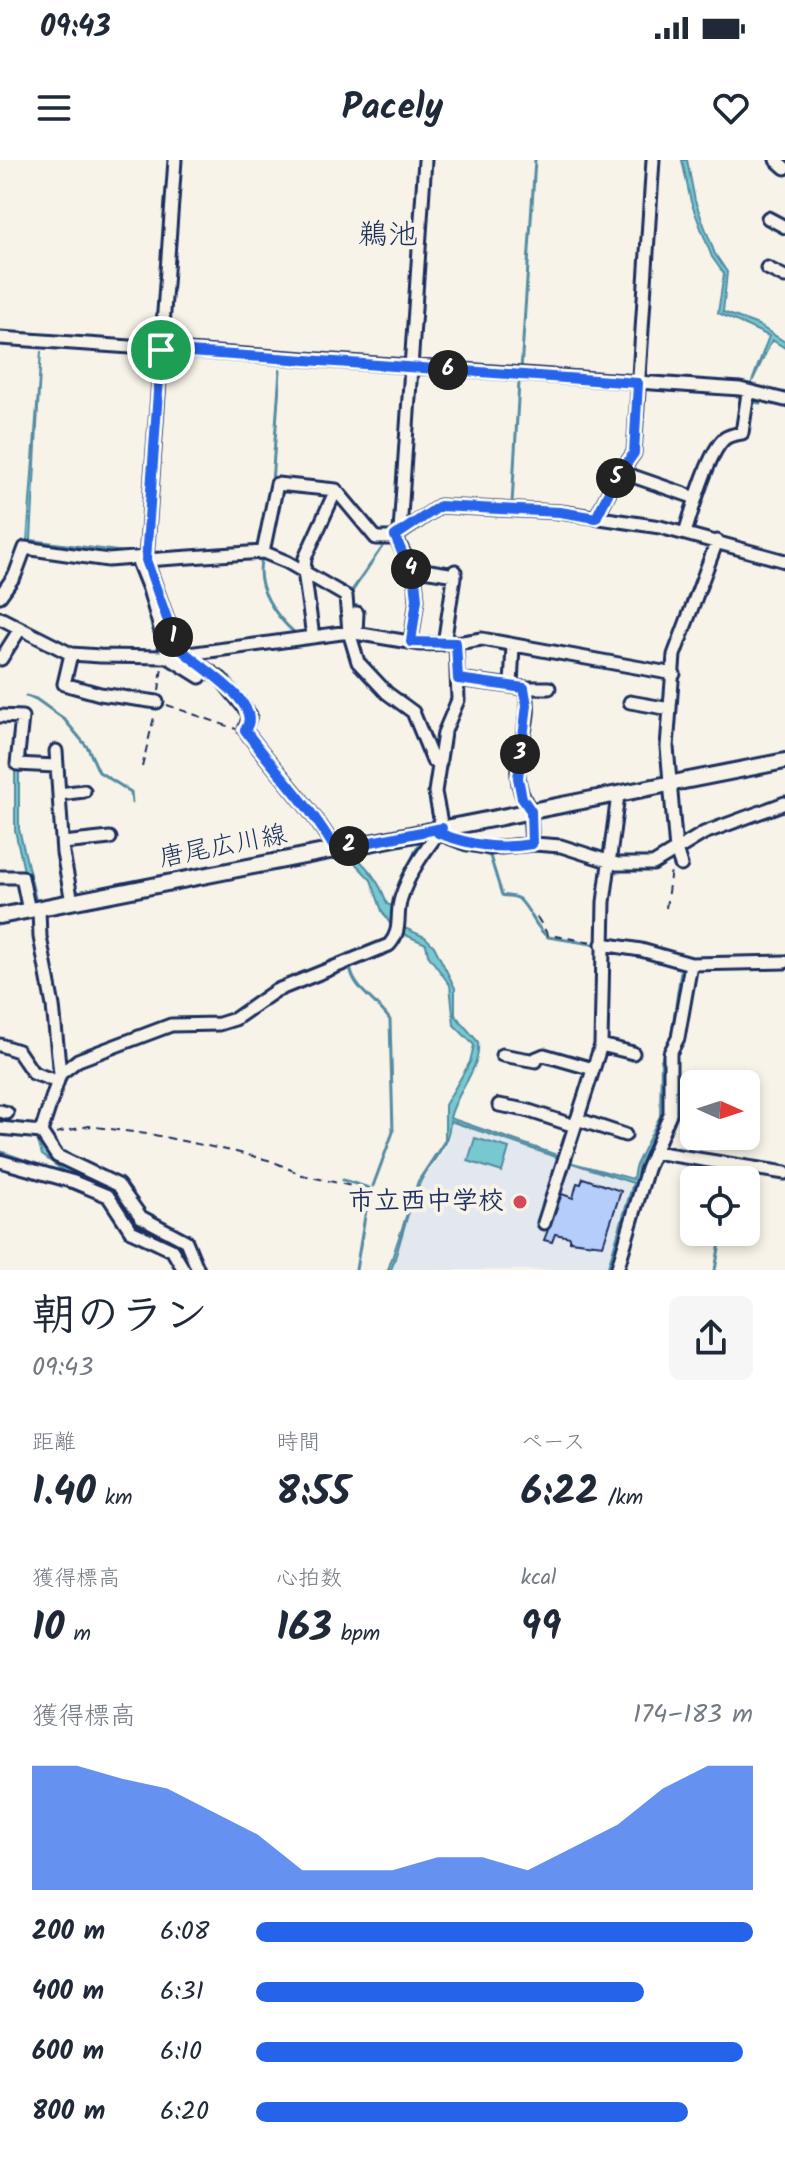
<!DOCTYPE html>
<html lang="ja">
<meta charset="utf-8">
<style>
body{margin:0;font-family:Kalam,"Klee One",sans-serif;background:#f6f6f7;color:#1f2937;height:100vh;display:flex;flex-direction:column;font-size:30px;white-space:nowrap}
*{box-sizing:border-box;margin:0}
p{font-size:26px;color:#747a83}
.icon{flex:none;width:44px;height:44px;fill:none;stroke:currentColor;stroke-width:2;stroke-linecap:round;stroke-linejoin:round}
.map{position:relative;height:1110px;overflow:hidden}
.panel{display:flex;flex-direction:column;background:#fff;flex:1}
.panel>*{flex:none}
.needle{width:52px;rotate:93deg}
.tools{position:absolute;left:680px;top:910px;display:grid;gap:16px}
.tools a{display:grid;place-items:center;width:80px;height:80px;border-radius:12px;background:#fff;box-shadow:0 4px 12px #0003;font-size:40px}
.pin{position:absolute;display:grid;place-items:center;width:68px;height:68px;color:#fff;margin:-34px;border:4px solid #fff;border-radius:50%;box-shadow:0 2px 8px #0007}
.km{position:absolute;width:40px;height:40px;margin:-20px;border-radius:50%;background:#222;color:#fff;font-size:22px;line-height:40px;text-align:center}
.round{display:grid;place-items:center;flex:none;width:84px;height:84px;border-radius:12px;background:#f6f6f7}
.head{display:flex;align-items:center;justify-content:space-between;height:136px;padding:0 32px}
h1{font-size:44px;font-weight:700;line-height:60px}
.figures{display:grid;grid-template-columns:repeat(3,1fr);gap:12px;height:136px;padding:8px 32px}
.figures div{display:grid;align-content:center}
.figures b{font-size:40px;font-weight:700}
.figures small{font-size:22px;font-weight:400}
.figures p{font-size:22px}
.chart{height:224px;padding:16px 32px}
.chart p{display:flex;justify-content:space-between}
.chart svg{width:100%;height:144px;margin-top:8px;fill:#2563eb;opacity:.7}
ul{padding:0 32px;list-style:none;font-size:26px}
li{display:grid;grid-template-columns:128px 96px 1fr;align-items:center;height:60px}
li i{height:20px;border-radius:10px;background:#2563eb}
.status{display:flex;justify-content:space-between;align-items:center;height:56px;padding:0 40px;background:#fff;direction:ltr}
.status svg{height:22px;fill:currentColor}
header{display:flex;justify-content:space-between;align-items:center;height:104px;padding:0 32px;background:#fff;font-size:36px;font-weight:700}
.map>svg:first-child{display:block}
.built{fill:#e3e8ee}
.water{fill:#77c8cf;stroke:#528ba2;stroke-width:2}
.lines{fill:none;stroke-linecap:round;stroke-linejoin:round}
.stream{stroke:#528ba2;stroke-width:3}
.building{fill:#b5cdfb;stroke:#1b2f5e;stroke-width:2}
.minor-casing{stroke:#1b2f5e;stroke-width:17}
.major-casing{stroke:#1b2f5e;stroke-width:20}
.path{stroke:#1b2f5e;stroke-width:2;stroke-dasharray:8 6;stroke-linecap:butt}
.minor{stroke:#f7f3e8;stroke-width:11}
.major{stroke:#f7f3e8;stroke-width:14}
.route-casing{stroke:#fff;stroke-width:16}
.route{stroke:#2563eb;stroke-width:10}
.poi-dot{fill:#d1495b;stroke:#f7f3e8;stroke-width:3}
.labels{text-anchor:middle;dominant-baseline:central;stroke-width:8;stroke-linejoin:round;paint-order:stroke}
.street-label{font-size:26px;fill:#1b2f5e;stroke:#f7f3e8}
.poi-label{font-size:26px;font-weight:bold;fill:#1b2f5e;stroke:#f7f3e8;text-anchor:end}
.quarter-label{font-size:30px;fill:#1b2f5e;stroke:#f7f3e8}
</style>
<div class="status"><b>09:43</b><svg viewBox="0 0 49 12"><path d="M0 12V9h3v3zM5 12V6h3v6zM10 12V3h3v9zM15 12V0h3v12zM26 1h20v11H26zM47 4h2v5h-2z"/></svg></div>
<header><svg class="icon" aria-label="menu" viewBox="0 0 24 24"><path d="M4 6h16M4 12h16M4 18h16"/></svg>Pacely<svg class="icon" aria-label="heart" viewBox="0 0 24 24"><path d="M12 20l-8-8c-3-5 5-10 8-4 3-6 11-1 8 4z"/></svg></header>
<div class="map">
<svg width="785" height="1110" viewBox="0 0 785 1110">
<rect width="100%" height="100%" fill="#f7f3e8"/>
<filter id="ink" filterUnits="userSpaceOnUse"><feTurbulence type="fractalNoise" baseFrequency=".0125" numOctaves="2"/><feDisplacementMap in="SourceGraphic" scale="16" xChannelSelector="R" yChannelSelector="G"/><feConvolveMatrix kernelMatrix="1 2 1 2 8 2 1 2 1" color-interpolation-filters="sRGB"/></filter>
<g filter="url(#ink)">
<path class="built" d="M451,962L632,1023L606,1110H391L417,1029L443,992L449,980Z"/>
<path class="water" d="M682,0H687L695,41L715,94L727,112L723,152L758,165L785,182V188L772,180L751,224L769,176L718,153L724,114L712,97L691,42Z
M41,191L31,380L141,394L106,395L27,382Z
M383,386L351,434L355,476L363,501L391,530L417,550L437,595L433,637L437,667L433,677L417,695L392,755L400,766L425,777L434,786L455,828V855L478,882C481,909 456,932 450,958L560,996L559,998L450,961C449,990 428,1002 418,1027C406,1054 401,1083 391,1110H388L418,1021L445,980V945L470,902L474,885L454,865L450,825L428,795L426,784L394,770L382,751L371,720L336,683L297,629L251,572L253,570C268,590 284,608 300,627C312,642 319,659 332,673C355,697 377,711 387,744L392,746L416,688L433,665L430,640L435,597L418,555L390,532L359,499L349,434Z
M15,611H19V669L37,744L56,914L41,982C56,1011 90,1008 113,1027C125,1036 126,1048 133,1057C142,1070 168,1078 182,1082L194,1110H189L178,1086L136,1066L113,1034L65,1012L55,1013L0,993V991L54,1010L61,1009L42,995L37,978L53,913L48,849L34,774V757L15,670Z
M681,808H683L674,873L664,896L663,955L638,1008L637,1021L611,1110H607L633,1023L569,1002L633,1019L635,1007L660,956L661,900L671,876Z
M475,978L509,988L502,1012L468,1001Z"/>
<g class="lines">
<path class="stream" d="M521,210L535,0
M753,242L760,243
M272,323L280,210
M512,344L519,222
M262,398C253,426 277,458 296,474
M26,536L36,539L64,559L88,588L99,612L131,632L132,643
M440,680L459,687
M474,691L490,696L502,735C508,737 516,735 520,740C531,751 536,769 548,777L598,785
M350,807C354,831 377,840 390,860L393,972L373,1026
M343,1020L369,1028
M356,1110L369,1032
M715,1110L722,1072"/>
</g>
<path class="building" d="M583,1018L621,1031L603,1085L570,1081V1077L555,1074L552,1082L544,1080L562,1034L573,1038L577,1023L581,1024Z"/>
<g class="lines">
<g class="minor-casing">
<path id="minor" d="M175,0L146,400L176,484L183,494L221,519L250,555L245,570C274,610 310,645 335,689
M776,0L785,8
M768,58L785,67
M767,108L785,117
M0,178L740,229L785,240
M621,312L696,338
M596,358L615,320L634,293L653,0
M400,371L425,0
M685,373C692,351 708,293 724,279C729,275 736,274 742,273L748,233
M395,376L411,408L455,415
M263,392L287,402L346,436L349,472L358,502L387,533L413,552L433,601L440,603
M137,399L149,429L168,497L200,517
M146,400L263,392L277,324L336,330
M0,436L15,415L25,388L108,400L147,397
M0,458L71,494L100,496L166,497L349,472L421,484L456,483L482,479L674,514
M356,473L357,453
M313,477L304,411L305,398L336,330L376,378H393L440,346L560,352L660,367L785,401
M411,482L417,439L414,410
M444,484L455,411
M513,485L511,526L524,528C539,566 498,606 531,651
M71,494L64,524L100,534L157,542
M1,499L20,469
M458,519L511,526
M524,528H549
M630,542L670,549
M0,556L22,557L17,604L55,606
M56,591L63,693L72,742
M59,634L84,631
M530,651L532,684
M438,673L467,684L490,688L534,684L561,686L617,704H653L704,673L785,643
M63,683L110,678
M681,705L676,690L667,587L674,495L717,381
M0,717H22L29,751
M39,749L40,777L53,846L60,914L41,972L57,996L118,1025L141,1057L186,1081L198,1110
M602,784L641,790L691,804L678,878L670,893V954L647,1009L617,1110
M691,804L785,802
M0,885L18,891L33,913L56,921
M601,885L633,893
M502,895L536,901
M532,900L544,895L593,909
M60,914L78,900L171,865L219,864L235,859L275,831L389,785C403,769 395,757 401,738C409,712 426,689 442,668L435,632L444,573L458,540L456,483
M499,945L526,950L575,966
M0,951L7,953
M577,959L625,975
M0,968L41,972
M654,992L785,1013
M0,1001L74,1022L108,1036L131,1071L172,1090L184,1110
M544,1063L601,885L604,742L618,635"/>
</g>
<g class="major-casing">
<path id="major" d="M0,756L785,601"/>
</g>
<path class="path" d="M159,531L162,506
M167,545L236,569
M142,607L155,553
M666,748L671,709
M537,757L548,775L593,782
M56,973L89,966L154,975L236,992L272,1001L302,1015L366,1029"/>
<use href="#minor" class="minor"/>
<use href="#major" class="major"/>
</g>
</g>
<g class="lines" filter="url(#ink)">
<g class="route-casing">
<path id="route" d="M161,190L638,223L634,293L615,320L596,358L560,352L440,346L395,376L407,404L414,410L417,439L411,482L456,483L458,519L524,528L527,545L518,618L522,638L531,651L532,684C497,690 471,685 438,673L442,668L335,689C310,645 274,610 245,570C267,542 189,502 176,484L146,400Z"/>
</g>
<use href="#route" class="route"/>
</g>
<circle class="poi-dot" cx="520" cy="1042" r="8"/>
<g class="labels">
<g class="street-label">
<text transform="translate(223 687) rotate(-11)">唐尾広川線</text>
</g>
<g class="poi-label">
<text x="504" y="1042">市立西中学校</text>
</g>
<g class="quarter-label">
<text x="388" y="76">鵜池</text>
</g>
</g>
</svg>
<div class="tools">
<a><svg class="needle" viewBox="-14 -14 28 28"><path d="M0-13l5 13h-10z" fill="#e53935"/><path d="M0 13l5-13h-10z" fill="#747a83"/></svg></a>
<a><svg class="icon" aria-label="locate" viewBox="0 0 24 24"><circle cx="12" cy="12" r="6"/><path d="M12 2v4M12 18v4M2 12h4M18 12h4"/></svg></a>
</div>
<div class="pin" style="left:161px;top:190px;background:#1e9e55"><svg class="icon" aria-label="arrive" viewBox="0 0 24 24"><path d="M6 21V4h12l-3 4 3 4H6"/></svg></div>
<b class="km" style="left:173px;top:477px">1</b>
<b class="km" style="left:349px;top:686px">2</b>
<b class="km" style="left:520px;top:594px">3</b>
<b class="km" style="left:411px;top:409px">4</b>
<b class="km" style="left:616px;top:318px">5</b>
<b class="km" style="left:448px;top:210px">6</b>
</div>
<section class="panel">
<div class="head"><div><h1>朝のラン</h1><p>09:43</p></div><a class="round"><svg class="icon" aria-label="share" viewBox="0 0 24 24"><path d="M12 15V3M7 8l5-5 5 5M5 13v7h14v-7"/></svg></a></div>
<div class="figures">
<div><p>距離</p><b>1.40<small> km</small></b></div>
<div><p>時間</p><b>8:55</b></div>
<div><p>ペース</p><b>6:22<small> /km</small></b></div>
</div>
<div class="figures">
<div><p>獲得標高</p><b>10<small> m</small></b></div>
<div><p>心拍数</p><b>163<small> bpm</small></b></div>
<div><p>kcal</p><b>99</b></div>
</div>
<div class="chart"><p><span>獲得標高</span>174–183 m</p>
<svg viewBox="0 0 160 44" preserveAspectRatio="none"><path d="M0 44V6L10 6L20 10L30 13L40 20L50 27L60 38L70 38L80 38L90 34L100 34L110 38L120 31L130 24L140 13L150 6L160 6V44z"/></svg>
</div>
<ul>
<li><b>200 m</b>6:08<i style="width:100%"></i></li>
<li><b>400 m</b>6:31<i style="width:78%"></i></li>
<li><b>600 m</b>6:10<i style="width:98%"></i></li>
<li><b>800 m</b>6:20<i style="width:87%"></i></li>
</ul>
</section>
